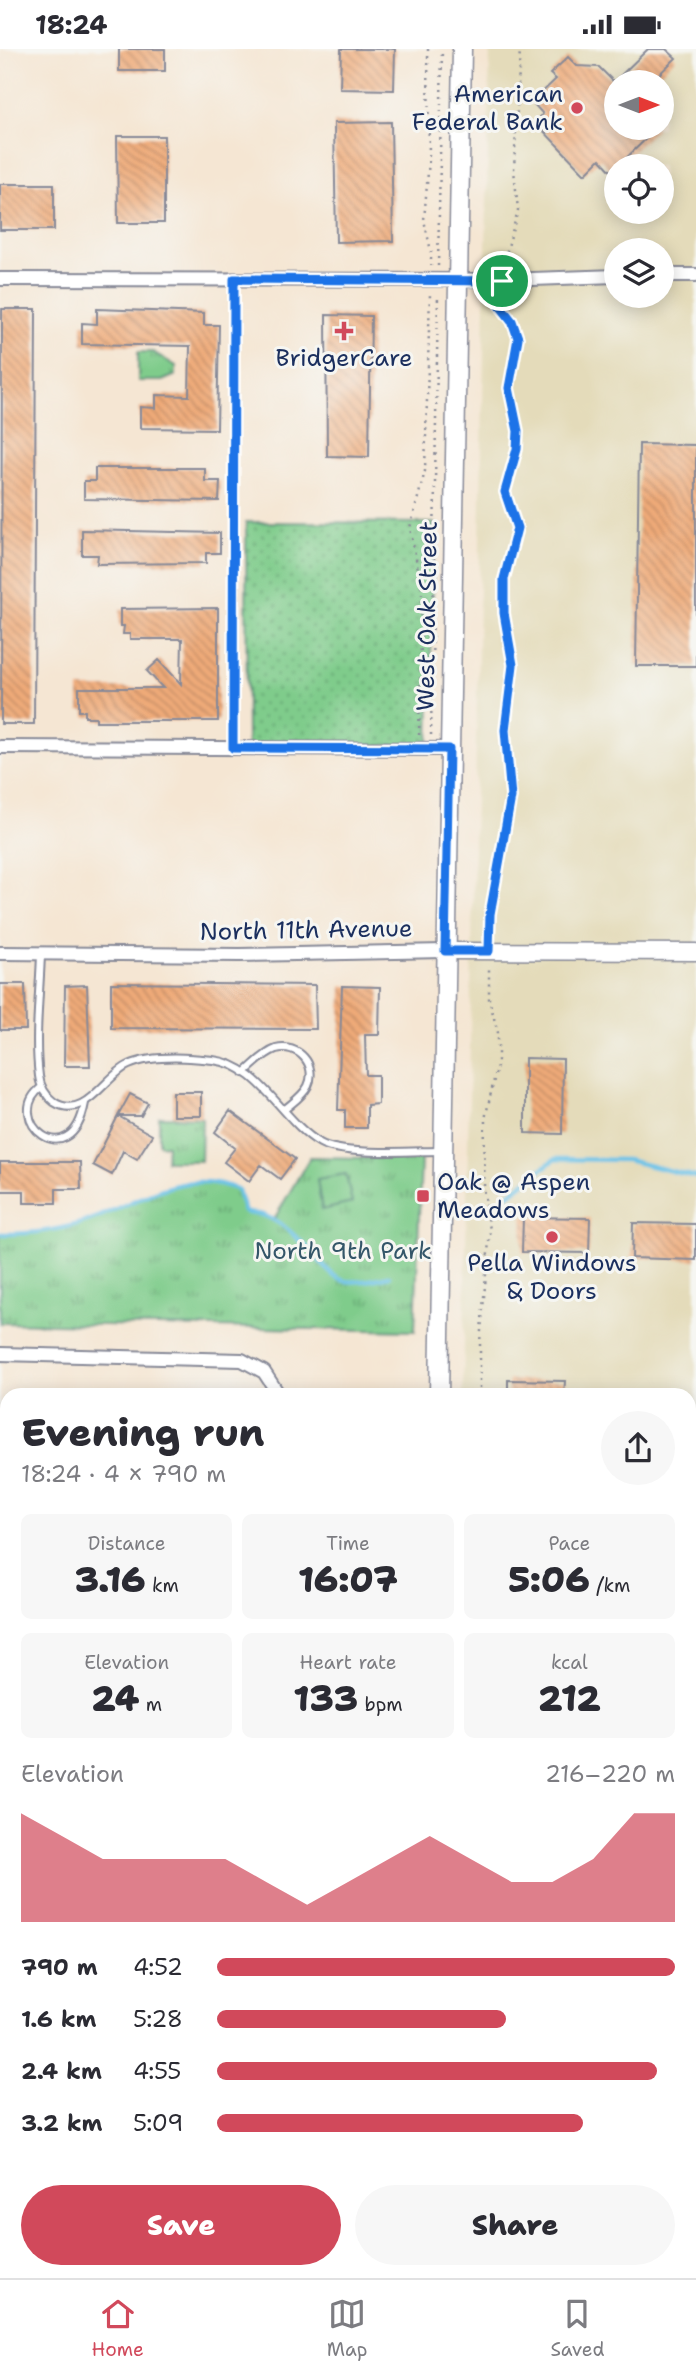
<!DOCTYPE html>
<meta charset="utf-8">
<style>
body{margin:0;font-family:"Shantell Sans",sans-serif;background:#f7f7f7;color:#2b2b33;height:100vh;display:flex;flex-direction:column;font-size:26px;white-space:nowrap}
*{box-sizing:border-box;margin:0}
p{font-size:23px;color:#7c7c81}
.icon{flex:none;width:38px;height:38px;fill:none;stroke:currentColor;stroke-width:2;stroke-linecap:round;stroke-linejoin:round}
.map{position:relative;flex:1;overflow:hidden}
.side{position:absolute;left:0px;top:1339px;width:696px;height:891px;display:flex;flex-direction:column;background:#fff;border-radius:21px 21px 0 0;box-shadow:0 4px 18px #0003}
.side>*{flex:none}
.needle{width:46px;rotate:90deg}
.fabs{position:absolute;left:604px;top:21px;display:grid;gap:14px}
.fabs a{display:grid;place-items:center;width:70px;height:70px;border-radius:50%;background:#fff;box-shadow:0 4px 18px #0003;font-size:35px}
.pin{position:absolute;display:grid;place-items:center;width:60px;height:60px;color:#fff;margin:-30px;border:4px solid #fff;border-radius:50%;box-shadow:0 2px 7px #0007}
.round{display:grid;place-items:center;flex:none;width:74px;height:74px;border-radius:37px;background:#f7f7f7}
.head{display:flex;align-items:center;justify-content:space-between;height:119px;padding:0 21px}
h1{font-size:38px;font-weight:800;line-height:52px}
.stats{display:grid;grid-template-columns:repeat(3,1fr);gap:10px;height:119px;padding:7px 21px}
.stats div{display:grid;align-content:center;border-radius:10px;background:#f7f7f7;text-align:center}
.stats b{font-size:35px;font-weight:800}
.stats small{font-size:19px;font-weight:400}
.stats p{font-size:19px}
.chart{height:196px;padding:14px 21px}
.chart p{display:flex;justify-content:space-between}
.chart svg{width:100%;height:126px;margin-top:7px;fill:#d1495b;opacity:.7}
.action{display:flex;gap:14px;margin-top:auto;padding:14px 21px}
.action a{flex:1;height:80px;border-radius:42px;background:#d1495b;color:#fff;font-size:28px;font-weight:800;line-height:80px;text-align:center}
.action a+a{background:#f7f7f7;color:#2b2b33}
ul{padding:0 21px;list-style:none;font-size:23px}
li{display:grid;grid-template-columns:112px 84px 1fr;align-items:center;height:52px}
li i{height:18px;border-radius:9px;background:#d1495b}
.status{display:flex;justify-content:space-between;align-items:center;height:49px;padding:0 35px;background:#fff;direction:ltr}
.status svg{height:19px;fill:currentColor}
.dock{display:flex;justify-content:space-around;align-items:center;height:98px;border-top:2px solid #e1e1e2;background:#fff;font-size:19px;color:#7c7c81}
.dock a{display:grid;justify-items:center;gap:4px}
.dock .selected{color:#d1495b}
.map>svg:first-child{display:block}
.built{fill:#e4dbba;fill-rule:evenodd}
.grass{fill:url(#grass-dots);stroke:#4d7e74;stroke-width:2}
.park{fill:url(#park-tufts);stroke:#4d7e74;stroke-width:2}
.pitch{fill:#7fcc8b;stroke:#4d7e74;stroke-width:2}
.lines{fill:none;stroke-linecap:round;stroke-linejoin:round}
.stream{stroke:#6ac2e8;stroke-width:4.5}
.building{fill:url(#building-back-hatch)}
.service-casing{stroke:#888a98;stroke-width:10}
.minor-casing{stroke:#888a98;stroke-width:16}
.tertiary-casing{stroke:#888a98;stroke-width:19}
.secondary-casing{stroke:#888a98;stroke-width:21}
.primary-casing{stroke:#888a98;stroke-width:24}
.path{stroke:#888a98;stroke-width:2.5;stroke-dasharray:2 5;stroke-linecap:butt}
.service{stroke:#fff;stroke-width:6}
.minor{stroke:#fff;stroke-width:12}
.tertiary{stroke:#fff;stroke-width:16}
.secondary{stroke:#fff;stroke-width:18}
.primary{stroke:#fff;stroke-width:21}
.route-casing{stroke:#fff;stroke-width:14}
.route{stroke:#1a73e8;stroke-width:9}
.poi-dot{fill:#d1495b;stroke:#f6f6f2;stroke-width:2.5}
.labels{text-anchor:middle;dominant-baseline:central;stroke-width:6;stroke-linejoin:round;paint-order:stroke}
.poi-label{font-size:24px;fill:#1b2f5e;stroke:#f6f6f2}
.street-label{font-size:24px;fill:#1b2f5e;stroke:#f6f6f2}
.park-label{font-size:24px;fill:#345669;stroke:#f6f6f2}
</style>
<div class="status"><b>18:24</b><svg viewBox="0 0 49 12"><path d="M0 12V9h3v3zM5 12V6h3v6zM10 12V3h3v9zM15 12V0h3v12zM26 1h20v11H26zM47 4h2v5h-2z"/></svg></div>
<div class="map">
<svg width="696" height="2229" viewBox="0 0 696 2229">
<defs>
<pattern id="grass-dots" width="8" height="8" patternUnits="userSpaceOnUse" patternTransform="scale(1.75)"><rect width="8" height="8" fill="#7fcc8b"/><path d="M2 2h.1M6 6h.1" fill="none" stroke="#67a675" stroke-width="1.8" stroke-linecap="round"/></pattern>
<pattern id="park-tufts" width="24" height="20" patternUnits="userSpaceOnUse" patternTransform="scale(1.75)"><rect width="24" height="20" fill="#7fcc8b"/><path d="M3 7l-1-3M5 7V3M7 7l1-3M15 17l-1-3M17 17v-4M19 17l1-3" fill="none" stroke="#67a675"/></pattern>
<pattern id="building-back-hatch" width="6" height="6" patternUnits="userSpaceOnUse" patternTransform="scale(1.75)"><rect width="6" height="6" fill="#efaa78"/><path d="M-1 5l2 2M0 0l6 6M5-1l2 2" fill="none" stroke="#c18b66"/></pattern>
</defs>
<rect width="100%" height="100%" fill="#f6f6f2"/>
<filter id="ink" filterUnits="userSpaceOnUse"><feTurbulence type="fractalNoise" baseFrequency=".0143" numOctaves="2"/><feDisplacementMap in="SourceGraphic" scale="14" xChannelSelector="R" yChannelSelector="G"/><feConvolveMatrix kernelMatrix="1 2 1 2 8 2 1 2 1" color-interpolation-filters="sRGB"/></filter>
<filter id="wash" filterUnits="userSpaceOnUse"><feTurbulence type="fractalNoise" baseFrequency=".00686" numOctaves="4" result="noise"/><feDisplacementMap in="SourceGraphic" scale="28" xChannelSelector="R" yChannelSelector="G"/><feGaussianBlur stdDeviation="1.57" result="paint"/><feColorMatrix in="noise" values="0 0 0 0 0 0 0 0 0 0 0 0 0 0 0 0 0 1.4 0 .05"/><feComposite in="paint" operator="in"/></filter>
<g filter="url(#wash)">
<rect width="100%" height="100%" fill="#f5e6d3"/>
<path class="built" d="M490,0H696V1831H690V1346H463ZM616,33H662V79H616ZM616,117H662V163H616ZM616,201H662V247H616Z
M0,1686H7V2222H400V2229H0Z
M690,1897H696V2229H428V2223L690,2222Z"/>
<path class="grass" d="M246,473L434,474L429,696H247Z"/>
<path class="park" d="M138,303H153L176,317V326L162,332H138Z
M159,1068L202,1069L201,1112H166L167,1096L159,1095Z
M310,1108L421,1110L415,1282L0,1274V1185C29,1185 63,1181 90,1171C139,1153 184,1117 238,1141L244,1163L264,1166L273,1172Z"/>
<path class="pitch" d="M346,1125L352,1154L322,1161L317,1130Z"/>
<g class="lines">
<path class="stream" d="M506,1147L555,1110L627,1111L696,1128
M0,1185C29,1185 63,1181 90,1171C139,1153 184,1117 238,1141L244,1163C251,1166 259,1164 265,1167C276,1171 289,1181 297,1189C339,1224 324,1243 389,1227"/>
</g>
<g id="blocks">
<path class="building" d="M119,0H165V22H119Z
M341,0H395L394,41L340,40Z
M648,0H666L676,9L651,33H614L616,79H657L612,123L600,110L585,125L535,73L543,65L532,53L556,30L550,25L568,8L577,17L599,18L614,33Z
M391,73L393,192L336,193L334,74Z
M117,87H164V174H118Z
M0,135H54V181H0Z
M2,260H36L34,675H1Z
M97,260L204,264V276H219L217,380L140,379V358L156,359V346L189,347L190,297L82,295V274L97,275Z
M326,266L371,267L369,408L327,407Z
M639,395L696,396V617H636Z
M95,419H205V432H220L219,452L84,450V432H95Z
M82,481L220,484V504H206V514L97,515L98,506H82Z
M218,559V672H96V668H85V662H79V639H163L147,622L159,611L181,635L182,590H130V585H123L124,577H120V560Z
M111,934L315,936L316,980L111,979Z
M0,935H25L26,981H0Z
M87,936L90,1017H64L65,937Z
M342,937L380,938L379,986H365L366,1026H378V1055L367,1056V1079H345V1061H338Z
M525,1009L563,1010L562,1085L525,1084Z
M173,1043H201V1067H173Z
M130,1045L148,1054L141,1067H118Z
M230,1062L295,1110L280,1130L261,1116L249,1132L224,1113L235,1099L215,1083Z
M118,1067L152,1086L137,1110L123,1102L112,1126L93,1116Z
M0,1113H80L81,1140H56V1154H24V1142H0Z
M523,1168L590,1169L589,1204L522,1203Z
M633,1174L696,1175V1211L632,1209Z
M508,1331L565,1332L564,1346H508Z"/>
</g>
</g>
<g filter="url(#ink)">
<use href="#blocks" fill-opacity="0" stroke="#888a98" stroke-width="2"/>
<g class="lines">
<g class="service-casing">
<path id="service" d="M233,699L234,231
M41,904C40,943 34,989 39,1027C40,1037 46,1047 54,1053C85,1073 105,1026 129,1016C151,1006 188,1008 213,1011C261,1016 282,1072 320,1094C342,1107 414,1102 441,1102
M244,1024C254,1016 264,1004 276,1000C298,994 318,1016 308,1037C303,1047 292,1054 284,1061
M42,1038C0,1069 71,1130 85,1054
M0,1687H7
M0,1809H7
M0,2204H7
M294,2222V2229"/>
</g>
<g class="minor-casing">
<path id="minor" d="M662,226H696
M0,230L505,231L616,227
M0,698L449,700
M0,904L240,906L445,902
M0,1305L242,1311L264,1323L279,1346
M0,1563H7"/>
</g>
<g class="tertiary-casing">
<path id="tertiary" d="M445,902L696,903
M409,2222V2229"/>
</g>
<g class="secondary-casing">
<path id="secondary" d="M439,1346L462,0"/>
</g>
<g class="primary-casing">
<path id="primary" d="M0,1842H7
M690,1844H696
M690,1868L696,1867
M0,1883H7
M690,1888H696"/>
</g>
<path class="path" d="M428,0L429,111L424,171L431,202V217
M503,216L518,161L514,121L520,0
M438,217L442,0
M419,686L422,541L410,479L425,422L430,244
M431,686L438,245
M489,888L490,865L511,749L505,681L513,616L504,564V530L518,479L505,443L518,400V382L509,339L518,289L512,272L501,258L502,243
M480,1346V1293L490,1181L484,1141L485,1070L498,1013V984L489,950V919
M381,2229V2222"/>
<use href="#service" class="service"/>
<use href="#minor" class="minor"/>
<use href="#tertiary" class="tertiary"/>
<use href="#secondary" class="secondary"/>
<use href="#primary" class="primary"/>
</g>
</g>
<g class="lines" filter="url(#ink)">
<g class="route-casing">
<path id="route" d="M234,230L502,232L501,258L512,272L518,289L509,339L518,382L517,400L505,443L517,479L504,530V564L513,616L505,681L511,748L490,865L489,902H445L449,700L233,699Z"/>
</g>
<use href="#route" class="route"/>
</g>
<g class="poi-dot">
<circle cx="577" cy="59" r="7"/>
<path d="M340.5 271.5h7v7h7v7h-7v7h-7v-7h-7v-7h7z"/>
<rect x="416" y="1140" width="14" height="14" rx="3.5"/>
<circle cx="552" cy="1188" r="7"/>
</g>
<g class="labels">
<g class="poi-label">
<text x="563" y="45" text-anchor="end">American<tspan x="563" dy="28">Federal Bank</tspan></text>
<text x="344" y="309">BridgerCare</text>
<text x="437" y="1133" text-anchor="start">Oak @ Aspen<tspan x="437" dy="28">Meadows</tspan></text>
<text x="552" y="1214">Pella Windows<tspan x="552" dy="28">&amp; Doors</tspan></text>
</g>
<g class="street-label">
<text transform="translate(427 567) rotate(-89)">West Oak Street</text>
<text transform="translate(306 881) rotate(-1)">North 11th Avenue</text>
</g>
<g class="park-label">
<text x="343" y="1202">North 9th Park</text>
</g>
</g>
</svg>
<div class="fabs">
<a><svg class="needle" viewBox="-14 -14 28 28"><path d="M0-13l5 13h-10z" fill="#e53935"/><path d="M0 13l5-13h-10z" fill="#7c7c81"/></svg></a>
<a><svg class="icon" aria-label="locate" viewBox="0 0 24 24"><circle cx="12" cy="12" r="6"/><path d="M12 2v4M12 18v4M2 12h4M18 12h4"/></svg></a>
<a><svg class="icon" aria-label="layers" viewBox="0 0 24 24"><path d="M12 4l9 5-9 5-9-5zM3 14l9 5 9-5"/></svg></a>
</div>
<div class="pin" style="left:502px;top:232px;background:#1e9e55"><svg class="icon" aria-label="arrive" viewBox="0 0 24 24"><path d="M6 21V4h12l-3 4 3 4H6"/></svg></div>
<section class="side">
<div class="head"><div><h1>Evening run</h1><p>18:24 · 4 × 790 m</p></div><a class="round"><svg class="icon" aria-label="share" viewBox="0 0 24 24"><path d="M12 15V3M7 8l5-5 5 5M5 13v7h14v-7"/></svg></a></div>
<div class="stats">
<div><p>Distance</p><b>3.16<small> km</small></b></div>
<div><p>Time</p><b>16:07</b></div>
<div><p>Pace</p><b>5:06<small> /km</small></b></div>
</div>
<div class="stats">
<div><p>Elevation</p><b>24<small> m</small></b></div>
<div><p>Heart rate</p><b>133<small> bpm</small></b></div>
<div><p>kcal</p><b>212</b></div>
</div>
<div class="chart"><p><span>Elevation</span>216–220 m</p>
<svg viewBox="0 0 160 44" preserveAspectRatio="none"><path d="M0 44V6L10 14L20 22L30 22L40 22L50 22L60 30L70 38L80 30L90 22L100 14L110 22L120 30L130 30L140 22L150 6L160 6V44z"/></svg>
</div>
<ul>
<li><b>790 m</b>4:52<i style="width:100%"></i></li>
<li><b>1.6 km</b>5:28<i style="width:63%"></i></li>
<li><b>2.4 km</b>4:55<i style="width:96%"></i></li>
<li><b>3.2 km</b>5:09<i style="width:80%"></i></li>
</ul>
<div class="action"><a>Save</a><a>Share</a></div>
</section>
</div>
<nav class="dock">
<a class="selected"><svg class="icon" aria-label="home" viewBox="0 0 24 24"><path d="M3 11l9-7 9 7M6 9v11h12V9"/></svg>Home</a>
<a><svg class="icon" aria-label="map" viewBox="0 0 24 24"><path d="M3 6l6-2 6 2 6-2v14l-6 2-6-2-6 2zM9 4v14M15 6v14"/></svg>Map</a>
<a><svg class="icon" aria-label="saved" viewBox="0 0 24 24"><path d="M7 4h10v16l-5-4-5 4z"/></svg>Saved</a>
</nav>
